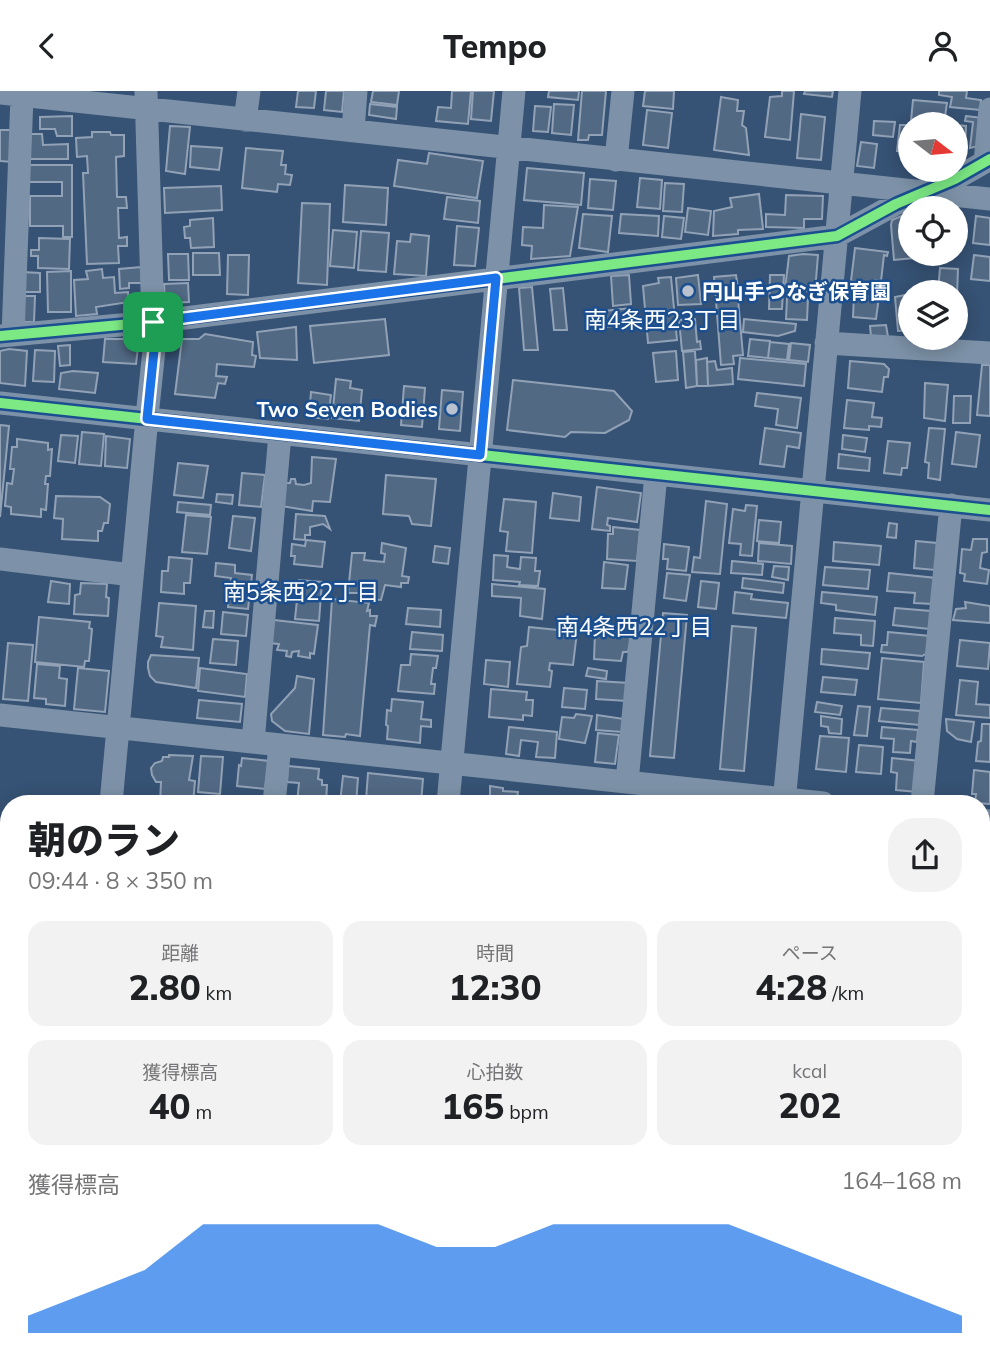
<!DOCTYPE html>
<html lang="ja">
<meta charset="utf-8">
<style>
body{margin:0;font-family:Mulish,"Noto Sans JP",sans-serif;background:#f2f2f2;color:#202124;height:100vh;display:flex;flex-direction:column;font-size:26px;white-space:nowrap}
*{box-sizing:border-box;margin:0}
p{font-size:23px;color:#757577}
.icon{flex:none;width:38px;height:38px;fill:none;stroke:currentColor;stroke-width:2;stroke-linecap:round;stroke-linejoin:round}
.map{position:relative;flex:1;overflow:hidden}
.details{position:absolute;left:0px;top:704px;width:990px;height:569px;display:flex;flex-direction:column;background:#fff;border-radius:28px 28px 0 0;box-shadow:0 4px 18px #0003}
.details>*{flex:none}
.needle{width:46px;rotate:106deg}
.tools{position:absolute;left:898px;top:21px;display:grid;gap:14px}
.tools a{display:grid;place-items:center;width:70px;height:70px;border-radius:50%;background:#fff;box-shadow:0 4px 18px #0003;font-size:35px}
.pin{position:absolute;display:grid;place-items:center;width:60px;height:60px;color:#fff;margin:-30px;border-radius:14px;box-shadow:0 4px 10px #0006}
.round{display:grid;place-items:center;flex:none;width:74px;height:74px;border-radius:28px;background:#f2f2f2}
.summary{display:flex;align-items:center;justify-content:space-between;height:119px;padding:0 28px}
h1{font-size:38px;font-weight:800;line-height:52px}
.stats{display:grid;grid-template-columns:repeat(3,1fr);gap:10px;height:119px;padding:7px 28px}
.stats div{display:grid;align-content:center;border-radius:18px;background:#f2f2f2;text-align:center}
.stats b{font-size:35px;font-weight:800}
.stats small{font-size:19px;font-weight:400}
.stats p{font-size:19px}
.chart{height:196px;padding:14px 28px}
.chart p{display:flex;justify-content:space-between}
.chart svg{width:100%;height:126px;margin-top:7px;fill:#1a73e8;opacity:.7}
header{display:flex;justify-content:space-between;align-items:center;height:91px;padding:0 28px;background:#fff;font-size:32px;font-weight:800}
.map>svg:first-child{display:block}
.building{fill:#526984;stroke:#92a2b6;stroke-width:2}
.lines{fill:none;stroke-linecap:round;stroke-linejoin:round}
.minor{stroke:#7d92a8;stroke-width:23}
.tertiary{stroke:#7d92a8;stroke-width:28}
.cycleway-casing{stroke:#1b4f8f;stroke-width:15}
.cycleway{stroke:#7ce984;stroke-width:10}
.route-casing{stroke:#fff;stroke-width:14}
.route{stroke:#1a73e8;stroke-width:9}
.poi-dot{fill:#b9c2ce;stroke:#1b4f8f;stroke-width:2.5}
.labels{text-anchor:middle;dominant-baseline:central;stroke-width:5;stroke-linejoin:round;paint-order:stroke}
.poi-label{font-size:21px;font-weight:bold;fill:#fff;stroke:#1b4f8f;text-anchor:start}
.neighbourhood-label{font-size:23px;fill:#fff;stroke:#1b4f8f}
</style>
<header><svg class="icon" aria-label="back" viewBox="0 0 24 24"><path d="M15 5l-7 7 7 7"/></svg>Tempo<svg class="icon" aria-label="person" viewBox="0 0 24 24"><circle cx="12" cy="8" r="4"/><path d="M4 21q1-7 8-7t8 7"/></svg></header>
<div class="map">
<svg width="990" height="1271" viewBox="0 0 990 1271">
<rect width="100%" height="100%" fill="#365274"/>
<path class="building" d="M298,0H316L314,17L296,16Z
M326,0H344L342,21L324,19Z
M373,0H399L397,14L371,11Z
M452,0H471L468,33L436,30L438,16L451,17Z
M473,0H494L491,30L471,28Z
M549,0H579L578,9L548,6Z
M582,0H606L602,44H589L588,49H578Z
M645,0H674L673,18L643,15Z
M782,0H794L790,49L765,46L770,6L782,5Z
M805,0H833L832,6L804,3Z
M939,0H967L966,7L981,9L980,19L950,16L952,6L939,4Z
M721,6L738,9L737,20H744L742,34L746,37L749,64L714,59Z
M913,9L947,12L944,33L911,30Z
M370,13L397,16L396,28L369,24Z
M554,13L574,14L571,44L552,42Z
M535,15L551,16L548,41L533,40Z
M647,19L672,22L668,57L643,54Z
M801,23L825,26L821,69L797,67Z
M72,25V45H57L55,38H40V26Z
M966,25L983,27L979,55L970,57L973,31L965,30Z
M874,30L895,31L893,46L873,44Z
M900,34H910V61L897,60Z
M956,34L966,35L965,61L956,60Z
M170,35L190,36L185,83L166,80Z
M0,39H14L12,71L0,70Z
M92,41H110L111,44H124V65L116,66L117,106H126L127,117H118L119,147L127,146V155H118L119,172L87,173L83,82H88L87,65L77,66L76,47L92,46Z
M27,43H42L43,54L68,53V68H28Z
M861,51L877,53L874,77L857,75Z
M191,55L222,57L219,79L190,76Z
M246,57L283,60L281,74H286L285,83L292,84L290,94L278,93L277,101L242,97Z
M429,62L483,70L477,107L394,95L398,69L427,73Z
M28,74H72V146H63V135H30V105H62V91H28Z
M527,77L584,82L581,114L524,109Z
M640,87L662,89L660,118L637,116Z
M590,88L616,90L613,119L588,117Z
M665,92L684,93L682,121L663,120Z
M345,94L388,97L386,134L343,131Z
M221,95L222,119L165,122L164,97Z
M759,103L763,138L738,139V143L713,145L714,120L732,116L730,107Z
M786,104L823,105L822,128H804V137L766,136V123L785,124Z
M447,106L480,110L478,132L444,128Z
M302,112L330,113L327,194L298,192Z
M544,114L578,116L570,165L531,168L532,155L522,154L523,136L543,137Z
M688,117L711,120L708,144L685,141Z
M909,122L910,163H913L914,167L894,169L891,134L892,129Z
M961,122L962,152L956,153V123Z
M583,123L612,125L608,161L579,157Z
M621,123L659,125L658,145L619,142Z
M664,125L684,127L681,148L662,146Z
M976,125L990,127V154L973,152Z
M213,127L214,156L191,157L190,147H185L184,136L190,135V129Z
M457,135L479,137L475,175L454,174Z
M333,139L357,141L354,177L330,175Z
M361,140L389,142L386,181L358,179Z
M411,143L429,145L426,185L394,183L397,150L410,151Z
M39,147L70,148L69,178L38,177V165H31V159H39Z
M855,157L888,161L887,165L884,164L881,190L875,189L874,193L851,190Z
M193,162H219L220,184H193Z
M168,163H188L189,189H169Z
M803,163L818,164L815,201L785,198L789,165Z
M228,164H249L248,204L227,203Z
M974,164L990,166V190L971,188Z
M141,176L142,192H129V197L120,198L119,178Z
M940,177L958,178L957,205L956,201H938Z
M102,178L103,187L114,186L115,202L128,201L129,211L96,216L97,223L76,225L74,189L88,188L86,180Z
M71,180V221H48L47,181Z
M22,181L40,182V201H21Z
M629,184L631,213L613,215L611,185Z
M698,184L701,213L678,214L676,187Z
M736,184L739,205L716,207L714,186Z
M770,184H784L782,218H769Z
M671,186L677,249L648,252L643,195L659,192L658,187Z
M188,192L189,211L165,212L164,193Z
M532,196L538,259H524L519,197Z
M563,197L567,239H554L550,198Z
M910,203V239L898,240L895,206Z
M854,204L879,206L876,228L853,226Z
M19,205H35L34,231H19Z
M787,206L808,207L807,229L786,228Z
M738,208L743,264L733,265L734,273L721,274L716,210Z
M631,217L632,233L605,236L604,220Z
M385,228L389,264L314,272L310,235Z
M695,228L697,251L700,250L701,258L682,260L679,229Z
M744,228L796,233L795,240L778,245L743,241Z
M886,234L888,246H871L870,235Z
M296,236L297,269L260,267L257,241Z
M205,243L253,251L252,264L256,265L254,276L217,273L216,285L227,286L225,293L218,292L215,307L175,303L182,248H199Z
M105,248H139L136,273L103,271Z
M750,248L770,250L768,267L748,265Z
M770,251L789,253L787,269L768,267Z
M791,252L810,254L808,271L789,269Z
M70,254V274L60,275L58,255Z
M9,258L27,260L25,295L0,292V260Z
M35,259L55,260L54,291L33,290Z
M676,260L678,289L656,291L653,262Z
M695,260L697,295L686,297L683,261Z
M707,267L708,295H697L696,269Z
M740,267L806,273L804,295L738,288Z
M715,270L717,279L732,277L733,293L708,295L707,271Z
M850,270L884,273L889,278L888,286H884L882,301L848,297Z
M982,274H990V325L977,324Z
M73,280L98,282L95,302L59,298L61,282Z
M336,288L351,290L350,297L362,299L359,330L332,327Z
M513,289L614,300L632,320L629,329L605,342L571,341L565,346L507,339Z
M925,292L948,294L945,330L924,327Z
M404,295L425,297L422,336L401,334Z
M442,299L463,301L460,340L439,338Z
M311,301L331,304L328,328L309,326Z
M757,302L801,307L797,337L776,334L778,318L755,315Z
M954,305H971L970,332H953Z
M847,309L874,312L872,326L882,327L881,336L869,335V339L844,337Z
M0,334L9,335L0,426Z
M765,337L801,342L799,357L787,355L784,376L760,373Z
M929,337L945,338L940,389L928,387L929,372L925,371Z
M82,341L104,343L101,375L79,373Z
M956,341L980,344L976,376L952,373Z
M61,344L78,345L75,372L58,370Z
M843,344L867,347L865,361L842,358Z
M106,345L130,348L127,377L105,375Z
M17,348L48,352V359L52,358L50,385H46L45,393H48L46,419L41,418V426L11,423V416L5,415L7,392L12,393L14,378H10L12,356H17Z
M888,350L910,352L907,377H902L901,384L884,382Z
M839,363L870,367L869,380L838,377Z
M312,366L336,368L330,411L313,410L312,420L281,415L284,392H290L291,388H295L296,393L304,394L311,392Z
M178,372L208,375L203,407L174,404Z
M242,382L265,384L261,416L239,414Z
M386,384L436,388L431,435L412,433L409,425L383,423Z
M597,396L641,402L637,431L608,427L607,434L610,435V440L592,438Z
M553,402L581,406L579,430L550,427Z
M217,403L233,404L232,413L216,411Z
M56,405L100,406L110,413L108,432H104L102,440H98V450L62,448L63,428L54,427Z
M504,408L536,411L532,462L506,460L508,441L500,440Z
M706,410L727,413L720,483L692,481L694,466L700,467Z
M178,411L211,414L210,424L177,421Z
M746,414L757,415L752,465L740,464L741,453L729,452L733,418L745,420Z
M296,423L325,425L330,438L323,433L310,436V444H305V449L294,448Z
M186,424L211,426L207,463L182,461Z
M233,425L255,427L251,460L229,457Z
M759,429L781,431L779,452L757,450Z
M889,432L897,433L896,447L887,446Z
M613,436L640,439L637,470L607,468L608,443H613Z
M973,448H987V461L982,462L980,477L989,479L987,493L964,490L965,483L960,482L962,458L971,459Z
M306,449L325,451L322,476L294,473L295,465H291L292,453L305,455Z
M916,450L937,452L935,479L914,477Z
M834,451L881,455L879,474L833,470Z
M382,452L406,457L402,485L409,486L408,492H401V496L385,494L381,509L362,507V502H348L352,462H365L364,469L384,471L385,463L381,462Z
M759,452L792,455L791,473L758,470Z
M664,453L689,456L686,480L667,478L668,468H663Z
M435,455L450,457L448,473L433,471Z
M494,464L508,465L507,476L520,478L521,466L536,467L535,480H540L538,495L519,494L520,491L493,489Z
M169,466L192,468L190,492H184V503L161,501L162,480H168Z
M732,470L763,473L762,484L731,482Z
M604,471L628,474L625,498L602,497Z
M216,472L235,474V482L252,484L248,518L228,516L231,487L215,485Z
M774,475L789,476L788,489L772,486Z
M825,476L870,479L868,498L823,494Z
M667,482L690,484L686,510L664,507Z
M889,482L936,487L933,513L914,512L915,502L887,500Z
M743,487L784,492L783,502L742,497Z
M299,489L322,491L319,530L295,528Z
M51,490L70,493L69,513L48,511Z
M701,490L719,492L716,518L698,516Z
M81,492L107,493L106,506L109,507L108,525L74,523L75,504L80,503Z
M492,493L545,498L542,528L520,525L521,507L492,505Z
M735,501L752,503L751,508L788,512L786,527L733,522Z
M822,501L877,506L875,524L836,519V514L821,512Z
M332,508L369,512L367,520L370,519V525H377L375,535L370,534L360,645L346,643L345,646L323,644Z
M965,511L990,515V532L953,529L956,518L966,517Z
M159,512L196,515L193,559L161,556L163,546L156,545Z
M408,517L441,519L440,536L406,533Z
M895,517L931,520L929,538L893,534Z
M205,520H214L213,537L203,536Z
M223,521L248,524L246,545L221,543Z
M663,522L687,524L674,667L650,665Z
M39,526L90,531L89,537L92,538L89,570H85L84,576L35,571Z
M835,527L875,530L873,555L861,554V544L834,542Z
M274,529L318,534L314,563L310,562V567L298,565L299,560L292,561L291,566L286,565L287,560L277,559L279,553L270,552Z
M732,535L756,537L744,680L720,678Z
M529,536L577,541L573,574L550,572L549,579L552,580L550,596L517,593L521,556L527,555Z
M412,541L443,544L442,560L410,558Z
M595,541L632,543L628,561H623L621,570L594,568Z
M888,541L930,545L929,561L922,565L881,561L882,554H887Z
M213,548L238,550L236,574L210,572Z
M960,549L990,552L988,578L957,575Z
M8,552L33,554L28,610L3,608Z
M822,558L870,562L868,578L821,573Z
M411,563L438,565L436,577H433L431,593H435L434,603L398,600L401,574H410Z
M151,564L199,567L196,597L156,591L150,585L148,577V571Z
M882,567L924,571L921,612L878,608Z
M486,569L510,571L508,596L484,593Z
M37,573L60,575L59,587L67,588L65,615L46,613V608L34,607Z
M78,577L109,580L105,621L74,618Z
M200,577L247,583L245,606L198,600Z
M588,577L607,580L606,588L586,585Z
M297,585L314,588L309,643L285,640L272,630L271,623L295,597Z
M823,586L857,589L855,604L821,601Z
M960,589L978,591L976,613L990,614V627L956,624Z
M597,590L629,592L627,610L596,608Z
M564,597L587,599L585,618L562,616Z
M491,598L527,601L526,609H533L532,625L523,624V629L489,626Z
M392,608L423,611L421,628L431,629V636L421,635L420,652L387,648L388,635L386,634L387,619L391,620Z
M199,609L242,613L240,631L197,627Z
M817,611L842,615L840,624L815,621Z
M858,615L870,616L867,645L854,644Z
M881,617L920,620L919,634L879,630Z
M576,623L592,625L585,652L559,648L562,626L574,627Z
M597,624L624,628L622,641L596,639Z
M821,625L842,628L841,643L829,642L828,636L821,635Z
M946,628L974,631L971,651L957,648L947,640Z
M982,633H990V671L976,670L978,651L981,650Z
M509,636L557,641L555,667L536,666L538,651L521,649L519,665L506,663Z
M882,636L918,639L917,651L911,650L910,662L893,661L894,648L881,647Z
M598,642L619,644L615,673L595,671Z
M820,645L849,647L846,681L816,678Z
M859,654L883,656L881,683L856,681Z
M169,664L193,665L189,689L195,690L193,712H160L161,691H156L152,684L151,677L155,672L162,670L163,666H169Z
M201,665L223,666L220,703L198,701Z
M242,667L269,670L265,698L237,695L239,674L241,675Z
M892,667L920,670L917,701L896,699L897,682L891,681Z
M288,675L319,678L318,688L322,689V694H327L326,712H297L299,692L287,691Z
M974,679L990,681V713L975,712L976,703H972Z
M368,682L423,688L421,712H398L366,709Z
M343,685L358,687L356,712H340Z
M490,695L503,697V700L518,701L516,712H468V711H478L479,706H490Z
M569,705L601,708V712H569Z
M982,747H989L987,767L982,766Z
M986,770H990V794L984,793Z
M0,822L9,823V864H0Z
M987,840H990V864L982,863Z
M0,870L9,871V907L0,906Z
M982,931L990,932V954L982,953Z
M0,959L9,960V999H0Z
M982,982L990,983L988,1019L982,1018Z
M0,1043L9,1044V1083L0,1082Z
M983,1061L990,1062V1098L982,1097Z
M0,1096L9,1097V1137L6,1152L0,1151Z
M982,1105H990V1136H982Z
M982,1197H990V1226H982Z
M983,1252H990V1271H981Z
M22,1264H55L53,1271H20Z
M151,1264H197L196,1271H150Z
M213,1264H216L246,1268L245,1271H211Z
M637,1264H661V1268L654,1269V1271H637Z
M777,1264H838L850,1265V1271H776Z
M907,1264H940L939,1271H906Z
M944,1264H962L961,1271H944Z"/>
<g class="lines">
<path class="minor" d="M0,2L990,108
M245,29L249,0
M353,40L356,0
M616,69L623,0
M985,71L990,18
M13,244L22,5
M0,245L153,231L837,145L896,113L955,88L990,68
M826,252L990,262
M0,312L990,419
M0,468L132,484
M0,624L823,712
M253,651L280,343
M627,691L656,383
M111,712L148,316L156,240L153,231L146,0
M274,712L280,654
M448,712L514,0
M784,712L850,0
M922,712L951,414
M982,729L990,730
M0,935L9,936
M982,1040L990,1041
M982,1148H990
M982,1243L990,1244
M14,1271L15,1264
M136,1271L138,1264
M261,1271L263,1264
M378,1271L379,1264
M733,1271L734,1264"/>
<path class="tertiary" d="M0,1188L9,1190
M399,1264L440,1271"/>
<g class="cycleway-casing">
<path id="cycleway" d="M0,245L153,231L837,145L896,113L955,88L990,68
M0,312L990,419"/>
</g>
<use href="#cycleway" class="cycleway"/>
</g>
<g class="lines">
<g class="route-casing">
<path id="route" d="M496,187L480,364L147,328L156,240L153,231Z"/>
</g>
<use href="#route" class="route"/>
</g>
<g class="poi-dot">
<circle cx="688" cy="200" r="7"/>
<circle cx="452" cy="318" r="7"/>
</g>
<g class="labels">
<g class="poi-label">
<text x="702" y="200">円山手つなぎ保育園</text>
<text x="438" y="318" text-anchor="end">Two Seven Bodies</text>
</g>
<g class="neighbourhood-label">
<text x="662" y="228">南4条西23丁目</text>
<text x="301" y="500">南5条西22丁目</text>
<text x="634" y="535">南4条西22丁目</text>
</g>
</g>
</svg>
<div class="tools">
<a><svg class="needle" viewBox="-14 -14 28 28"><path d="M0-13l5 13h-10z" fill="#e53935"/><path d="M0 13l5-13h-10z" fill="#757577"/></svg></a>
<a><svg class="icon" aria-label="locate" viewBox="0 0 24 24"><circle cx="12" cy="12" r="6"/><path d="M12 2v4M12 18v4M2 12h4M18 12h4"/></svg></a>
<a><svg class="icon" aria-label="layers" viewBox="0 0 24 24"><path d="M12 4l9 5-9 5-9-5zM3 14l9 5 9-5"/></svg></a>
</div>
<div class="pin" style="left:153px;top:231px;background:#1e9e55"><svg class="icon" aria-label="arrive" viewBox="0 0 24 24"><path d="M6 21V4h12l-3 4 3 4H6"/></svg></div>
<section class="details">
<div class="summary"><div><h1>朝のラン</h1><p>09:44 · 8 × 350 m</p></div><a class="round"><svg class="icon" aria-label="share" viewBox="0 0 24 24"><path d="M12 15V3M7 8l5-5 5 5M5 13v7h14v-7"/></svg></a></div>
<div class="stats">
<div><p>距離</p><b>2.80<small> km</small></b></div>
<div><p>時間</p><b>12:30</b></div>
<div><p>ペース</p><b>4:28<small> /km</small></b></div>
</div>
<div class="stats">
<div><p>獲得標高</p><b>40<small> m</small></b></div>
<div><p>心拍数</p><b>165<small> bpm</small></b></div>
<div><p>kcal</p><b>202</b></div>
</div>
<div class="chart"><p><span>獲得標高</span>164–168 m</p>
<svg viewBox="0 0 160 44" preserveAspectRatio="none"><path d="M0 44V38L10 30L20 22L30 6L40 6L50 6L60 6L70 14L80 14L90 6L100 6L110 6L120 6L130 14L140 22L150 30L160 38V44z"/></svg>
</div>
</section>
</div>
